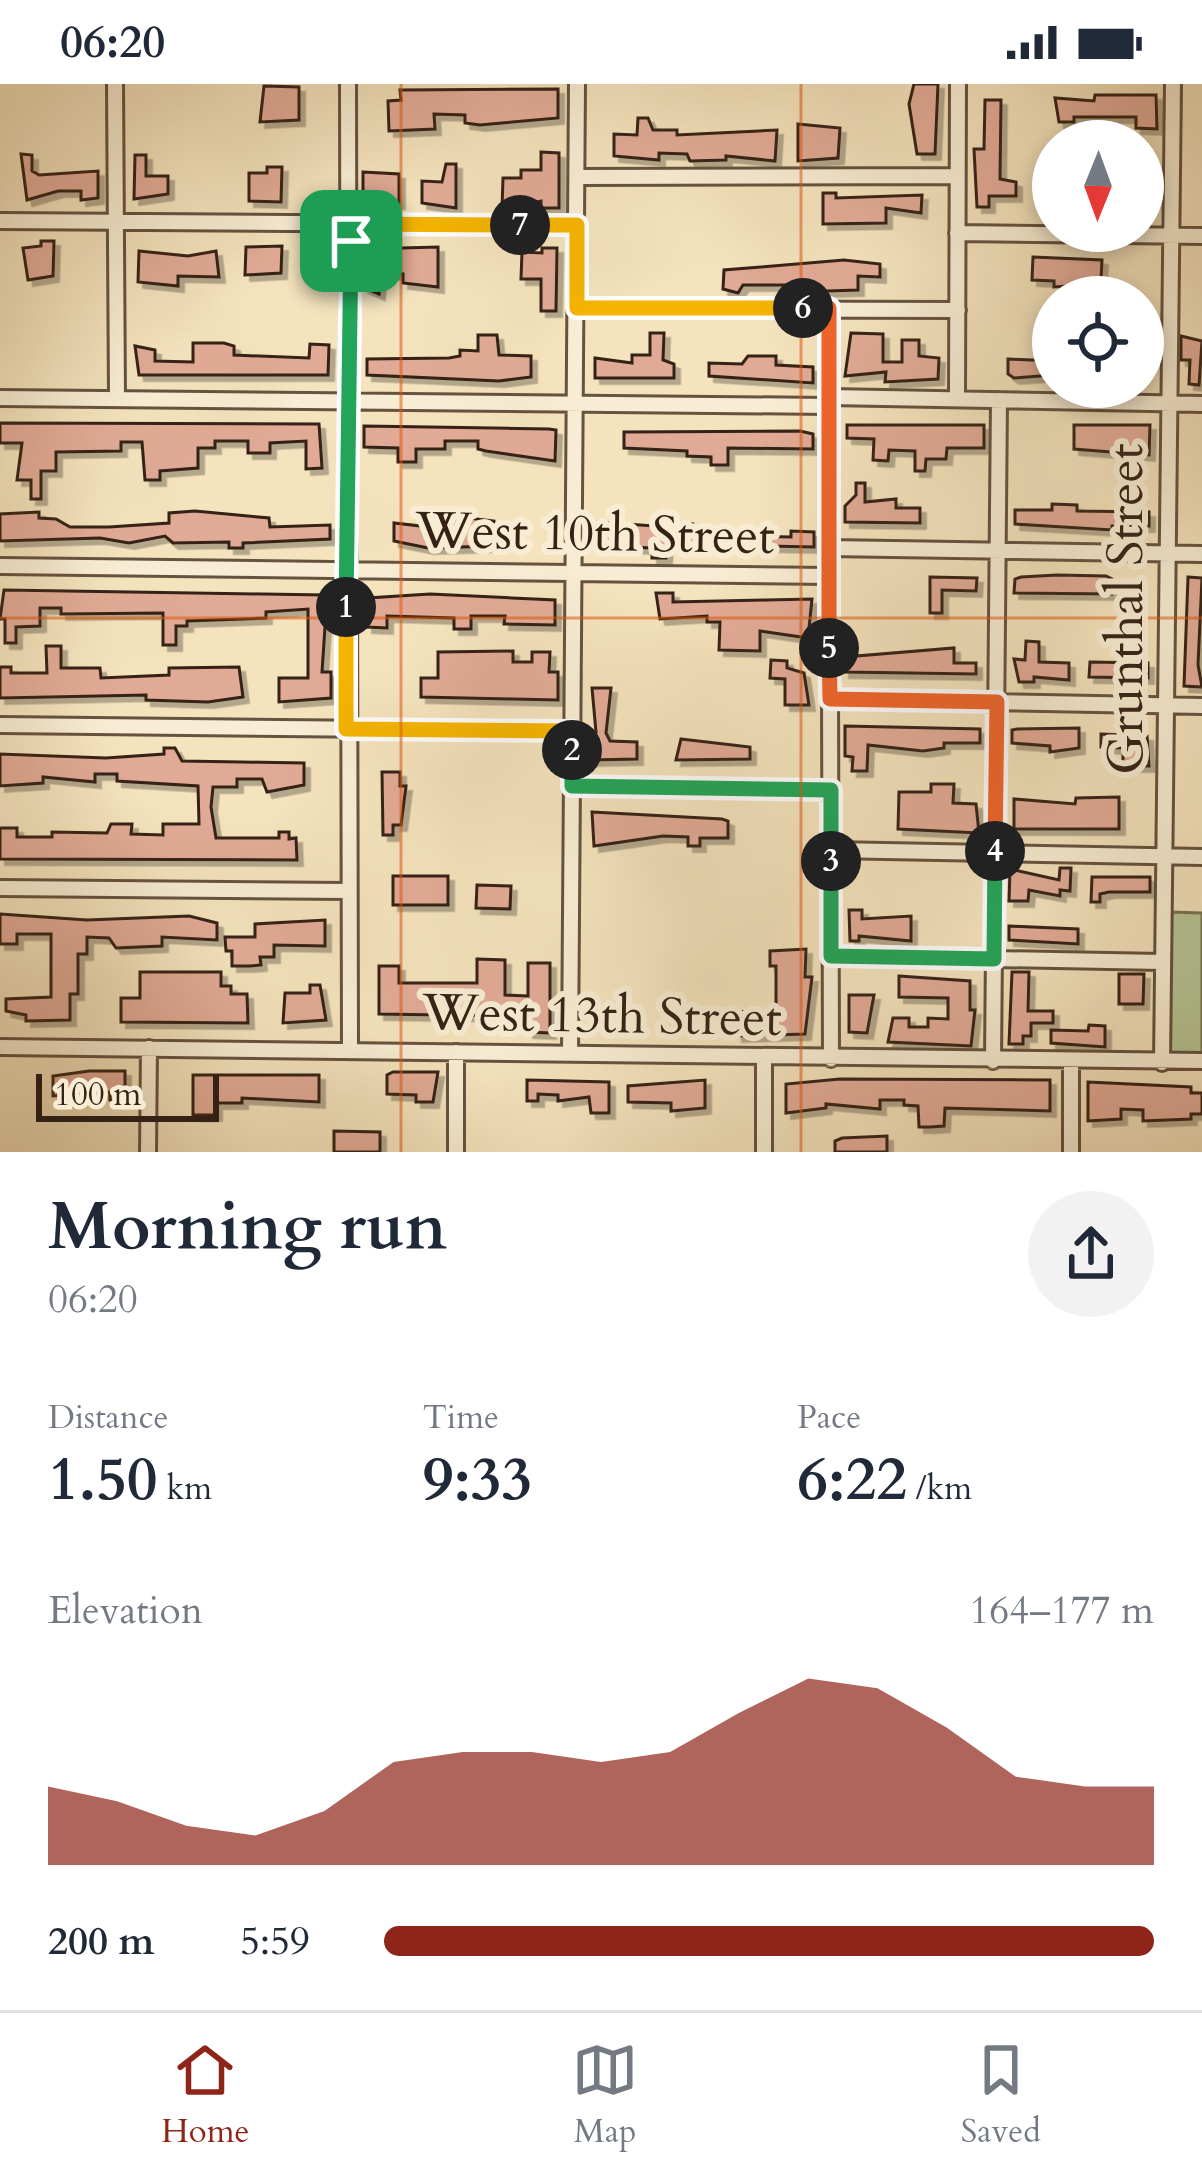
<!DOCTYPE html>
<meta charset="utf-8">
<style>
body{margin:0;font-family:Cardo,serif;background:#f2f2f3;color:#1f2937;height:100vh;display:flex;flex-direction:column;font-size:45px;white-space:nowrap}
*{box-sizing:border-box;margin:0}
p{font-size:39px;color:#747a83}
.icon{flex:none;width:66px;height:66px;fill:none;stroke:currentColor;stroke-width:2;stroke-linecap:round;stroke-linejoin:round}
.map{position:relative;height:1068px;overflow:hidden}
.sheet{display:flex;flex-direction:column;background:#fff;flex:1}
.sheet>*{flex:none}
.needle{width:78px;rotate:181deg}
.fabs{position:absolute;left:1032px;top:36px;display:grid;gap:24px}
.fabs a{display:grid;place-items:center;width:132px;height:132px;border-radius:50%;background:#fff;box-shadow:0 6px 18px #0003;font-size:60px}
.scale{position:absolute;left:36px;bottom:30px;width:183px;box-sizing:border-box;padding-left:12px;border:6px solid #352215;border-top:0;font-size:33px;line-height:42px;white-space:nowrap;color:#352215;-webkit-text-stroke:9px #f8edd4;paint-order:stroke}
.pin{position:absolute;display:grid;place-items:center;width:102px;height:102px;color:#fff;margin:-51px;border-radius:24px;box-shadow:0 6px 18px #0006}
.km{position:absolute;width:60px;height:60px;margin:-30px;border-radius:50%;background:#222;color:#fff;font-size:33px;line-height:60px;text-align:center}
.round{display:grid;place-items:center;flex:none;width:126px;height:126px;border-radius:63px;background:#f2f2f3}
.overview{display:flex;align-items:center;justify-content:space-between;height:204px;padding:0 48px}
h1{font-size:66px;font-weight:800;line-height:90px}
.figures{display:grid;grid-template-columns:repeat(3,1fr);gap:18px;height:204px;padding:12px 48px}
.figures div{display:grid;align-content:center}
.figures b{font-size:60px;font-weight:800}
.figures small{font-size:33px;font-weight:400}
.figures p{font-size:33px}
.chart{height:336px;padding:24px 48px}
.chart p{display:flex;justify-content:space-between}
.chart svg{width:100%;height:216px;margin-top:12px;fill:#8f2418;opacity:.7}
ul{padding:0 48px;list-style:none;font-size:39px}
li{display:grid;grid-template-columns:192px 144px 1fr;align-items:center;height:90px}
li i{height:30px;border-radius:15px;background:#8f2418}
.status{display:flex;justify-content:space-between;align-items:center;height:84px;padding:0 60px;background:#fff;direction:ltr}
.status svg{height:33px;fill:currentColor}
.dock{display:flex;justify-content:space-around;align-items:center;height:168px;border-top:3px solid #e0e1e3;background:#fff;font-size:33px;color:#747a83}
.dock a{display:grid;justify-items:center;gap:6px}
.dock .selected{color:#8f2418}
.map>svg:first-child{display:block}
.green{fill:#b6c595;stroke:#767455;stroke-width:3}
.building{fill:#e1aa96;stroke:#352215;stroke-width:3;filter:url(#shadow)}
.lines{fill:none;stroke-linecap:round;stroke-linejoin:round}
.minor-casing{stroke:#65523f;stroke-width:20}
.minor{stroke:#f8edd4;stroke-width:14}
.split-1-casing{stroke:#fff;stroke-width:24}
.split-2-casing{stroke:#fff;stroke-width:24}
.split-3-casing{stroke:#fff;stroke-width:24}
.split-4-casing{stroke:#fff;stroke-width:24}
.split-5-casing{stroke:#fff;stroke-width:24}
.split-6-casing{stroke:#fff;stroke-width:24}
.split-7-casing{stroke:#fff;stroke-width:24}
.split-8-casing{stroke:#fff;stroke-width:24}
.split-1{stroke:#22a559;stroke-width:15}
.split-2{stroke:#f5b400;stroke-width:15}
.split-3{stroke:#22a559;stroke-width:15}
.split-4{stroke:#22a559;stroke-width:15}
.split-5{stroke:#f0652b;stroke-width:15}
.split-6{stroke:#f0652b;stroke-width:15}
.split-7{stroke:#f5b400;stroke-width:15}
.split-8{stroke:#f5b400;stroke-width:15}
.grid{fill:none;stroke:#df560c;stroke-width:3;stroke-opacity:0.55}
.labels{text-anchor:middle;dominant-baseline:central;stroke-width:12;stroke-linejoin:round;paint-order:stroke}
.street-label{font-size:51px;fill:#352215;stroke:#f8edd4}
</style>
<div class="status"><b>06:20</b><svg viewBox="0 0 49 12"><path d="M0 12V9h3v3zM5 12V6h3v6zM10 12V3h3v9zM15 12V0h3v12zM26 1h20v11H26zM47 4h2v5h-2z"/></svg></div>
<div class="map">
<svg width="1202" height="1068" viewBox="0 0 1202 1068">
<defs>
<filter id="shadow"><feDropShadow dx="5.5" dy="5.5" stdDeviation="0" flood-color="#0004"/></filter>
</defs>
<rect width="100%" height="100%" fill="#f4e3bd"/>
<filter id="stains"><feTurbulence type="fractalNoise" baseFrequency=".00167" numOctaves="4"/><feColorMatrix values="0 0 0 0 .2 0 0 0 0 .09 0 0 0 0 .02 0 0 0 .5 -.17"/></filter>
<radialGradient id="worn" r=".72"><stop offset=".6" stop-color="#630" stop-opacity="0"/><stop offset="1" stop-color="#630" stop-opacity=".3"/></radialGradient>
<path class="green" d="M1169,828L1202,829V969L1168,970Z"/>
<path class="building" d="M914,0H938L935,70H917L909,20Z
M264,2L299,3V36L260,38Z
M558,5V34L480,41L465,39V31L434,30L435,45L389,47L388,17L401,16L400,6Z
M1095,11H1156L1157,45L1136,44V33H1074V38H1059L1055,14L1094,17Z
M985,16H1001L1000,95L1016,98V112H989V123H977L974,65H984Z
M638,34H648L653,46H677V51L777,46L775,77L726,72V76L690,77L687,70L659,69V76L614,72V50L637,51Z
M798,40L840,44L838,74L798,77Z
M541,68L559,69V124H541V117L502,125L503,94H521V86H541Z
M21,70L32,71V87L39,91L98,87V114L81,116V107H58L27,116Z
M135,71H146V92H168V110L134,115Z
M446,80H456V124L422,119V97L442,98Z
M267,83H282L281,118L249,117V89H267Z
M363,88L399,90V119H363Z
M823,109H836V114L922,111L921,129L886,124V139L823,140Z
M41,157H54L53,192L28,196L23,164L41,162Z
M282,162L281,189L245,191L246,163Z
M438,163V203L403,199V190L380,189L379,210L363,203L365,165Z
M542,164H557L556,227H541V195H521L522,168L542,169Z
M139,167L188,172L216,167L219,193L178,192V202L138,198Z
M1033,173L1102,176L1100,213H1082V201L1054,203V197L1032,196Z
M844,176L880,180V193L858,192V206L796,208V201H743L738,209L723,205L724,186Z
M650,249H664L663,276L674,280V294H595V274L632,279V271H650Z
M851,249L883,250V278H902V256H919V272L939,274L938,295L885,298L886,288L845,292Z
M478,251H497L499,271L531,272V293L499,297L367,291V275L449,274L460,272V266L478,267Z
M1181,252L1202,257L1199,301L1189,300L1190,276H1181Z
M193,259H224L234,262V271L309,274L310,260L329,261L328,291H139L135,262L155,266V277L193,278Z
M748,272H776V281L813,283V299L709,292V279L742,280Z
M1008,275L1053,277V291L1014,294L1008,290Z
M0,339L319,340L322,384L306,385V357L270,359V369H248V357H215V364H198V384L160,387V396H145L142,358H121V367L56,368V387H41V415H31V396H17L22,359H0Z
M847,341H984V364H947L946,375H926L925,387H915V367L889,366L888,377L873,376L874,355L847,354Z
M1074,341H1150L1149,371L1074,365Z
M364,342L549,345L556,346L555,377L486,367L478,365V357H445V365H416V378H398V364L364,363Z
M800,347L813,350V365L728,364V381H711V373L687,372V367L624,364V348Z
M856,399H865V418L896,415V424H920V439L845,438V422L856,411Z
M1052,420L1077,421V427L1149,428V442H1112V446L1015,440V426H1052Z
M195,427L269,434L270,443L330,441V455L243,459V464H229V458L173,459L165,452L129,459L100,454L0,457V430L39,428V434L56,435L70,443H109L169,439V429Z
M451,432L494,437V462L428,464L394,457V439L447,445Z
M598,438L682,444V440H693L695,451L791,453V447L814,448V463L685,460L667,462L666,474H652V464L598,462Z
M1057,491L1106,492L1112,495V510L1014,509L1015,495L1021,493Z
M930,493L977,494L976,507L942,506V529H930Z
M1188,493L1202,494L1198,581L1202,603L1184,602Z
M4,506L325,511L330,543H325L322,588H331V614L279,618V594H308V525L266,528V534L187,537V542H176V561H163V529L61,530V524H40V542L16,543V559H5V535H0Z
M656,509H673V518L812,515L808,554L760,547V567L719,566L720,538H707V532L660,535Z
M430,510L555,516V541L504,540L505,532H471V545H454V534L387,532V544L367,543L368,514Z
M1026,557L1039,558V578L1069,579V596L1034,593V598H1019L1014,575L1025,576Z
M46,562H61V584H100L101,594L169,591V584L239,583L243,613L208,618L146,616V611L0,614V583H11V589H47Z
M954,564V579H976V590L844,588L845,573Z
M513,567V578H532V568H550L549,588H558V616L421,613V594H438V568Z
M771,576L787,577V584L804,589L809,621H785V595L770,594Z
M1090,578L1148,579V594L1089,593Z
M592,604H611L606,649L610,657L637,658V675L589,676V648H596Z
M845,642L980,645V659H944V664L923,667L868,661L867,687H852L853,673L845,672Z
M1079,644V664L1050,668V662L1012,659V646L1017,645Z
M1101,650L1147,652L1149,682H1123V664L1101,663Z
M681,655L750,663V675L676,676Z
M164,664H175L182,677L304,679V701L267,708L262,695H237V703H213L211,723L216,754H279V748H289V755L296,754L297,776L0,775V744H17V753H52V748L107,749L111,740H132L131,750L163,751V740H199L198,702L117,697V690H95V698L43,693V699L0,702V670L106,674L164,670Z
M382,688H400V702H406L401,741H393V751H383Z
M931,700H954L953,719L976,720L979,749L898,745L899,708H931Z
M1119,713V745H1014V715L1075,720L1076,714Z
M592,728L722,735L728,737V754H700V762H688V753L663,752L594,762Z
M1060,784H1071L1070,807L1060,806V812L1029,806L1028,817H1009L1010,785L1059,796Z
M393,792H448V821H393Z
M1092,793H1150V808H1109L1100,810V818H1091Z
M477,801L511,802L510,825L476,824Z
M849,826H862V835L911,832V857L859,852V857H850Z
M0,830L87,836L189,832L217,839V856L162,853V862L116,864L109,854L87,853V870H78V910H70V936L26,937V931L6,927V915L51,913V850H17V860H0Z
M325,836V862L274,861V873H260L261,881L250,882H232V867H226L225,853H255V840Z
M1009,842L1078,845V860L1009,856Z
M806,865L805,893H812L805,950L737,952V927L776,930V882H770V867Z
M477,875L505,876V911L528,912V879H550V949L528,948V921L507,922V932L379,930V882H399V899H477Z
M140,888H221V902H231V910H247L248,939L121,938V914H140Z
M1012,888H1029L1028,927H1053V939H1031V952H1023V960H1009Z
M1119,890H1144L1143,920H1119Z
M899,892L970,897V926H975L971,962L888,958L893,934H909V943H928V934L948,935V914L899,913Z
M310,901H320L326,936L283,939L285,909H310Z
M849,911H874L867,949L849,948Z
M1089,941L1105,942V963L1051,959V946L1088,947Z
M89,987H125V1016H110V1008L53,1012V992Z
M393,988H438L433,1018H416V1011L387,1010V991Z
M193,991H319V1018L242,1014V1019H216V1031H193Z
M840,995L1050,996V1027L945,1024L944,1042L930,1043H919L918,1022L904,1021V1016H880V1025L826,1020V1024L786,1029V1000Z
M527,996L609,998V1029H591L589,1013L558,1017V1011L538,1010V1017H527Z
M705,996V1024L671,1027V1019L628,1018V1002Z
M1088,998L1191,1003V1009H1202V1030H1191V1035L1143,1037V1026L1121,1025V1035L1088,1037Z
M334,1047L380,1048V1068H334Z
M887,1052V1068H835V1057L842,1054Z"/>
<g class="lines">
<g class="minor-casing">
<path id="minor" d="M115,0L117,315
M348,0L350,967
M578,93L957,92
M0,137L577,141
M957,149L1202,152
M829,224L831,975
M577,225L958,226
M829,313L1202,320
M0,314L828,322
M957,315L958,0
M829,464L1202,470
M0,482L829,492
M830,615L1202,622
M0,641L573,647
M572,702L831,705
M832,766L1202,773
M0,804L348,807
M831,872L1162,878
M0,963L1202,977
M456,968V1068
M570,970L577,0
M993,977L999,316
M1071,978V1068
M1162,979L1173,0
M148,1068L149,964
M764,1068V973"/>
</g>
<use href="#minor" class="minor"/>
</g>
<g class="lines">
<g class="split-1-casing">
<path id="split-1" d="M346,523L351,157"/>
</g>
<g class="split-2-casing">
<path id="split-2" d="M346,523V645L573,647L572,666"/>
</g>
<g class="split-3-casing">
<path id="split-3" d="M572,666V702L831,706V777"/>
</g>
<g class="split-4-casing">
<path id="split-4" d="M831,777V872L994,875L995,767"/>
</g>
<g class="split-5-casing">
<path id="split-5" d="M829,564L830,615L997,618L995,767"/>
</g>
<g class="split-6-casing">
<path id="split-6" d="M803,224H829V564"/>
</g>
<g class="split-7-casing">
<path id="split-7" d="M520,141H577V224H803"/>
</g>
<g class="split-8-casing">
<path id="split-8" d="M351,157V140L520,141"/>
</g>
<use href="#split-1" class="split-1"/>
<use href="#split-2" class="split-2"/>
<use href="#split-3" class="split-3"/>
<use href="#split-4" class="split-4"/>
<use href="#split-5" class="split-5"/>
<use href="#split-6" class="split-6"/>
<use href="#split-7" class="split-7"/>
<use href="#split-8" class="split-8"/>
</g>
<path class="grid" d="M401,0V1068M801,0V1068M0,534H1202"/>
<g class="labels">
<g class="street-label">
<text transform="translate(595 450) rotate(1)">West 10th Street</text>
<text transform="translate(1126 525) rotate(-90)">Grunthal Street</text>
<text transform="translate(602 932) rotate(1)">West 13th Street</text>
</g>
</g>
<rect width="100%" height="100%" filter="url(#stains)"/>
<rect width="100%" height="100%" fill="url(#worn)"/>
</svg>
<div class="fabs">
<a><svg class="needle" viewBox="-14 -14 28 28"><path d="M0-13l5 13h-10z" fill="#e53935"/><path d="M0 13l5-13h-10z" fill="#747a83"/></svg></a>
<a><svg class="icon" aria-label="locate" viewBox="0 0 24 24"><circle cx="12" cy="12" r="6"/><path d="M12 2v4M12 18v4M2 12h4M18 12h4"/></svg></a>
</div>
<div class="scale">100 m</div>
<div class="pin" style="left:351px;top:157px;background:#1e9e55"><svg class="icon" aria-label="arrive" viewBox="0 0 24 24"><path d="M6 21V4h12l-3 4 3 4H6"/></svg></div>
<b class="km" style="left:346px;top:523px">1</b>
<b class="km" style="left:572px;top:666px">2</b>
<b class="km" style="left:831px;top:777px">3</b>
<b class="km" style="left:995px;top:767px">4</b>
<b class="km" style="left:829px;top:564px">5</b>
<b class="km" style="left:803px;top:224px">6</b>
<b class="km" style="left:520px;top:141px">7</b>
</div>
<section class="sheet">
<div class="overview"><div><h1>Morning run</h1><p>06:20</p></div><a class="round"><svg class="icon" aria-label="share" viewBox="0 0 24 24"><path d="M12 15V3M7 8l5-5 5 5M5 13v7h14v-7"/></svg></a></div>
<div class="figures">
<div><p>Distance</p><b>1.50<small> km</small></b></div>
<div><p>Time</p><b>9:33</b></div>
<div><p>Pace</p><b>6:22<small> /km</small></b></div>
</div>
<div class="chart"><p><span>Elevation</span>164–177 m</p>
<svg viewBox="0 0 160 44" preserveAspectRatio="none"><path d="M0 44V28L10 31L20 36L30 38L40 33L50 23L60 21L70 21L80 23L90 21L100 13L110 6L120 8L130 16L140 26L150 28L160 28V44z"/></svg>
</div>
<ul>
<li><b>200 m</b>5:59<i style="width:100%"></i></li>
</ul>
</section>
<nav class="dock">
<a class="selected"><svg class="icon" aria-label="home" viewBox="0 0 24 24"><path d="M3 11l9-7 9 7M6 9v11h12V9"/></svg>Home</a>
<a><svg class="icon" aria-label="map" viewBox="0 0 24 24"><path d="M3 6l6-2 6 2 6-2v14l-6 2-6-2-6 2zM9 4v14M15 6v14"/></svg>Map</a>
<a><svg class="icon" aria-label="saved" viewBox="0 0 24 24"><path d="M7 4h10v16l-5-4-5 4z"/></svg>Saved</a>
</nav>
